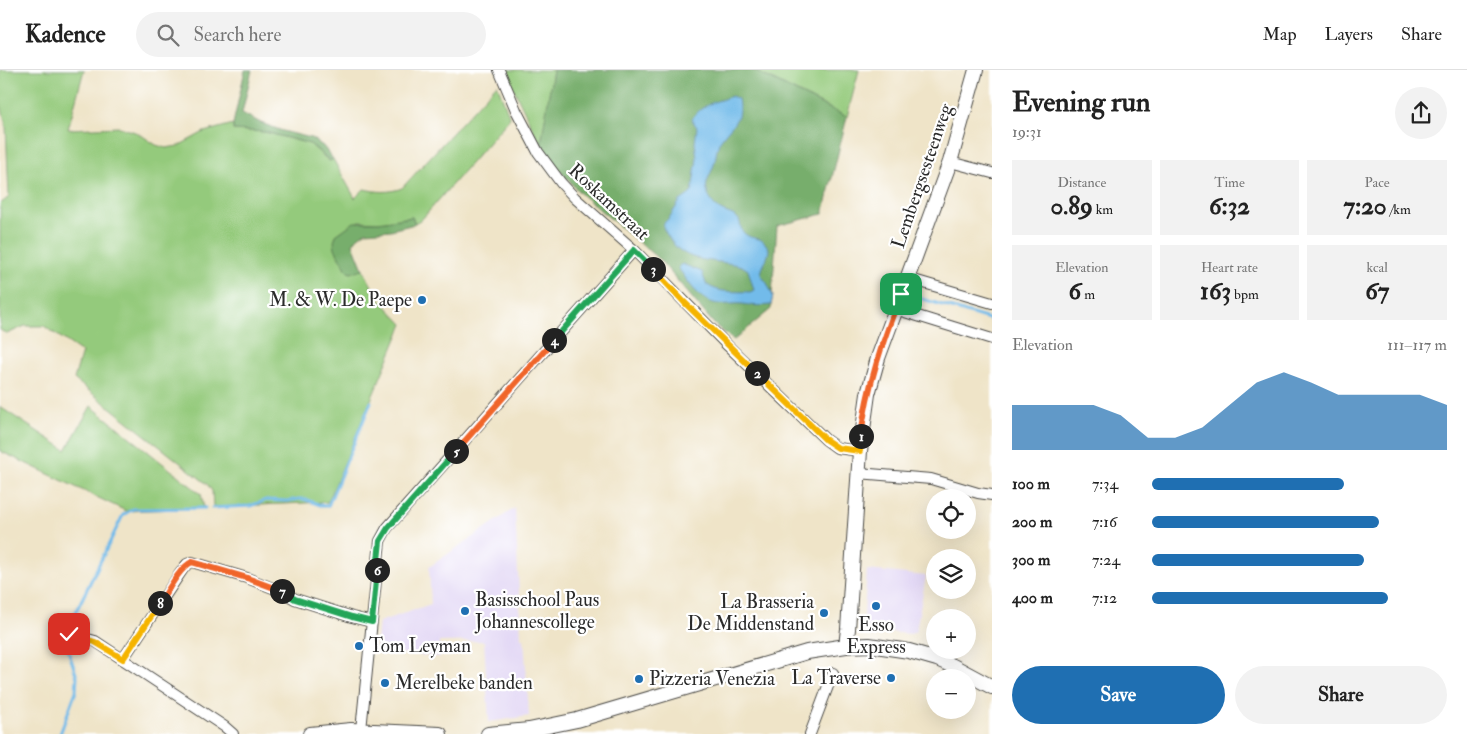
<!DOCTYPE html>
<meta charset="utf-8">
<style>
body{margin:0;font-family:"IM FELL Double Pica",serif;background:#f2f2f2;color:#222;height:100vh;display:flex;flex-direction:column;font-size:19px;white-space:nowrap}
*{box-sizing:border-box;margin:0}
p{font-size:16px;color:#767676}
.icon{flex:none;width:28px;height:28px;fill:none;stroke:currentColor;stroke-width:2;stroke-linecap:round;stroke-linejoin:round}
.map{position:relative;flex:1;overflow:hidden}
.panel{display:flex;flex-direction:column;background:#fff;width:475px}
.panel>*{flex:none}
.buttons{position:absolute;left:926px;top:419px;display:grid;gap:10px}
.buttons a{display:grid;place-items:center;width:50px;height:50px;border-radius:50%;background:#fff;box-shadow:0 5px 20px #0002;font-size:25px}
.pin{position:absolute;display:grid;place-items:center;width:42px;height:42px;color:#fff;margin:-21px;border-radius:10px;box-shadow:0 2px 8px #0006}
.km{position:absolute;width:25px;height:25px;margin:-12px;border-radius:50%;background:#222;color:#fff;font-size:14px;line-height:25px;text-align:center}
.round{display:grid;place-items:center;flex:none;width:52px;height:52px;border-radius:26px;background:#f2f2f2}
.headline{display:flex;align-items:center;justify-content:space-between;height:85px;padding:0 20px}
h1{font-size:28px;font-weight:800;line-height:38px}
.figures{display:grid;grid-template-columns:repeat(3,1fr);gap:8px;height:85px;padding:5px 20px}
.figures div{display:grid;align-content:center;border-radius:0px;background:#f2f2f2;text-align:center}
.figures b{font-size:25px;font-weight:800}
.figures small{font-size:14px;font-weight:400}
.figures p{font-size:14px}
.chart{height:140px;padding:10px 20px}
.chart p{display:flex;justify-content:space-between}
.chart svg{width:100%;height:90px;margin-top:5px;fill:#1f6fb2;opacity:.7}
.cta{display:flex;gap:10px;margin-top:auto;padding:10px 20px}
.cta a{flex:1;height:58px;border-radius:30px;background:#1f6fb2;color:#fff;font-size:20px;font-weight:800;line-height:58px;text-align:center}
.cta a+a{background:#f2f2f2;color:#222}
ul{padding:0 20px;list-style:none;font-size:16px}
li{display:grid;grid-template-columns:80px 60px 1fr;align-items:center;height:38px}
li i{height:12px;border-radius:6px;background:#1f6fb2}
header{display:flex;align-items:center;gap:30px;box-sizing:border-box;height:70px;padding:0 25px;background:#fff;border-bottom:1px solid #e0e0e0}
header strong{font-size:24px}
nav{display:flex;gap:28px;margin-inline-start:auto;font-size:18px}
.search{width:350px;height:45px;background:#f2f2f2;display:flex;align-items:center;gap:12px;box-sizing:border-box;padding:0 18px;border-radius:28px;color:#767676;font-size:19px}
main{display:flex;flex:1;min-height:0}
.map>svg:first-child{display:block}
.built{fill:#e0d4f4}
.green{fill:#94ca7c;stroke:#607a54}
.forest{fill:#77ae6c;stroke:#516c4c}
.water{fill:#72bbea;stroke:#4e738a}
.lines{fill:none;stroke-linecap:round;stroke-linejoin:round}
.stream{stroke:#72bbea;stroke-width:3}
.street-casing{stroke:#484743;stroke-width:12}
.secondary-casing{stroke:#484743;stroke-width:16}
.street{stroke:#fff;stroke-width:10}
.secondary{stroke:#fff;stroke-width:14}
.split-1-casing{stroke:#fff;stroke-width:10}
.split-2-casing{stroke:#fff;stroke-width:10}
.split-3-casing{stroke:#fff;stroke-width:10}
.split-4-casing{stroke:#fff;stroke-width:10}
.split-5-casing{stroke:#fff;stroke-width:10}
.split-6-casing{stroke:#fff;stroke-width:10}
.split-7-casing{stroke:#fff;stroke-width:10}
.split-8-casing{stroke:#fff;stroke-width:10}
.split-9-casing{stroke:#fff;stroke-width:10}
.split-1{stroke:#f0652b;stroke-width:6}
.split-2{stroke:#f5b400;stroke-width:6}
.split-3{stroke:#f5b400;stroke-width:6}
.split-4{stroke:#22a559;stroke-width:6}
.split-5{stroke:#f0652b;stroke-width:6}
.split-6{stroke:#22a559;stroke-width:6}
.split-7{stroke:#22a559;stroke-width:6}
.split-8{stroke:#f0652b;stroke-width:6}
.split-9{stroke:#f5b400;stroke-width:6}
.poi-dot{fill:#1f6fb2;stroke:#fff;stroke-width:2}
.labels{text-anchor:middle;dominant-baseline:central;stroke-width:4.5;stroke-linejoin:round;paint-order:stroke}
.street-label{font-size:19px;fill:#2b2b2b;stroke:#fff}
.poi-label{font-size:19px;fill:#2b2b2b;stroke:#fff;text-anchor:start}
</style>
<header>
<strong>Kadence</strong>
<div class="search"><svg class="icon" aria-label="search" viewBox="0 0 24 24"><circle cx="10" cy="10" r="6"/><path d="M15 15l6 6"/></svg>Search here</div>
<nav><a>Map</a><a>Layers</a><a>Share</a></nav>
</header>
<main>
<div class="map">
<svg width="992" height="664" viewBox="0 0 992 664">
<rect width="100%" height="100%" fill="#fff"/>
<filter id="ink" filterUnits="userSpaceOnUse"><feTurbulence type="fractalNoise" baseFrequency=".02" numOctaves="2"/><feDisplacementMap in="SourceGraphic" scale="10" xChannelSelector="R" yChannelSelector="G"/><feConvolveMatrix kernelMatrix="1 2 1 2 8 2 1 2 1" color-interpolation-filters="sRGB"/></filter>
<filter id="wash" filterUnits="userSpaceOnUse"><feTurbulence type="fractalNoise" baseFrequency=".0096" numOctaves="4" result="noise"/><feDisplacementMap in="SourceGraphic" scale="20" xChannelSelector="R" yChannelSelector="G"/><feGaussianBlur stdDeviation="1.12" result="paint"/><feColorMatrix in="noise" values="0 0 0 0 0 0 0 0 0 0 0 0 0 0 0 0 0 1.4 0 .05"/><feComposite in="paint" operator="in"/></filter>
<g filter="url(#wash)">
<rect width="100%" height="100%" fill="#efe4c8"/>
<path class="built" d="M515,438L521,568H524L529,646L489,652L484,571L439,572L440,587L376,581L379,552L431,534L429,497Z
M867,500L926,506L916,561L911,564L879,561V558L863,557Z"/>
<path class="green" d="M0,0H84L68,59L120,57L138,63L156,75L166,78L178,76L204,62L233,54V60L265,62L310,74L329,91L333,89L355,128L364,119C377,122 389,123 402,118L497,14L510,48L423,148L415,153L412,147L379,152L359,151L336,165C335,182 339,191 351,203L363,199L378,228L403,254L328,432L213,437L212,421L207,414L74,309L82,282L44,256H25L7,264L0,260V134L9,127L6,56L0,30Z
M505,0H553L541,74L536,66Z
M753,0H859L847,47Z
M91,336L201,424L204,438L126,441L0,381V337L66,380Z"/>
<path class="forest" d="M245,0H252L242,43L261,53L283,61L311,68L323,76L333,89L330,91L310,74L265,62L233,60V54Z
M553,0H753L847,47L823,144L777,156L771,239L734,270L715,255L660,190L581,124L557,98L541,74Z
M412,147L415,153L411,155L391,160L365,162L357,168L353,174L363,199L351,203L348,202L338,185L335,178L334,172L336,165L354,152H379Z"/>
<path class="water" d="M732,26L738,29C743,53 729,55 719,73C717,78 716,85 715,91C713,100 709,105 707,112C704,120 712,135 719,139C724,143 731,143 736,147C742,150 739,159 744,163C754,172 760,163 769,179C768,191 762,194 761,205L767,213L773,226L771,235C761,236 753,236 743,234C735,233 727,235 719,234C700,232 689,213 679,199V196L682,194L702,202L706,214C719,224 735,221 750,222L754,220L748,200L742,196C707,187 681,197 663,157L664,153L669,148L680,131L690,124L692,121L697,88L695,73L697,57L693,52L692,48C707,31 714,33 732,26Z"/>
<g class="lines">
<path class="stream" d="M919,228L992,250
M212,438L250,436L266,430L287,431L299,429H304L323,436H328L371,332
M60,664L76,621L77,607L65,571L67,560L123,445L133,439L205,438"/>
</g>
</g>
<g filter="url(#ink)">
<g class="lines">
<g class="street-casing">
<path id="street" d="M499,0L516,40L538,82L561,113L575,128L634,180L728,276L826,370L837,378L860,381
M950,92L992,103
M907,208L992,233
M895,239L992,269
M858,403L931,409L978,423L992,425
M69,564L95,571L225,657L233,664
M123,589L183,499L187,494L192,492L247,508L283,522L295,529L352,547L372,552
M361,660L380,471L387,458L634,180
M810,664L833,603"/>
</g>
<g class="secondary-casing">
<path id="secondary" d="M846,576L848,559L860,381L868,324L878,288L950,92L976,0
M310,664L351,660L440,664
M488,664L529,660L577,650L807,582L846,576L869,575L909,581L937,589L953,596L992,617"/>
</g>
<use href="#street" class="street"/>
<use href="#secondary" class="secondary"/>
</g>
</g>
<g class="lines" filter="url(#ink)">
<g class="split-1-casing">
<path id="split-1" d="M861,366C867,316 883,270 901,224"/>
</g>
<g class="split-2-casing">
<path id="split-2" d="M757,303L826,370L838,378L860,381L861,366"/>
</g>
<g class="split-3-casing">
<path id="split-3" d="M653,199L684,232L757,303"/>
</g>
<g class="split-4-casing">
<path id="split-4" d="M554,270L634,180L653,199"/>
</g>
<g class="split-5-casing">
<path id="split-5" d="M456,381L554,270"/>
</g>
<g class="split-6-casing">
<path id="split-6" d="M377,500L380,471L388,458L456,381"/>
</g>
<g class="split-7-casing">
<path id="split-7" d="M282,521L295,529L352,547L372,552L377,500"/>
</g>
<g class="split-8-casing">
<path id="split-8" d="M160,533C167,522 180,497 192,492L247,508L282,521"/>
</g>
<g class="split-9-casing">
<path id="split-9" d="M69,564L95,572L123,589L160,533"/>
</g>
<use href="#split-1" class="split-1"/>
<use href="#split-2" class="split-2"/>
<use href="#split-3" class="split-3"/>
<use href="#split-4" class="split-4"/>
<use href="#split-5" class="split-5"/>
<use href="#split-6" class="split-6"/>
<use href="#split-7" class="split-7"/>
<use href="#split-8" class="split-8"/>
<use href="#split-9" class="split-9"/>
</g>
<g class="poi-dot">
<circle cx="422" cy="230" r="5"/>
<circle cx="876" cy="536" r="5"/>
<circle cx="465" cy="541" r="5"/>
<circle cx="824" cy="543" r="5"/>
<circle cx="359" cy="576" r="5"/>
<circle cx="891" cy="608" r="5"/>
<circle cx="639" cy="609" r="5"/>
<circle cx="385" cy="613" r="5"/>
</g>
<g class="labels">
<g class="street-label">
<text transform="translate(922 106) rotate(-71)">Lembergsesteenweg</text>
<text transform="translate(609 132) rotate(43)">Roskamstraat</text>
</g>
<g class="poi-label">
<text x="412" y="230" text-anchor="end">M. &amp; W. De Paepe</text>
<text x="475" y="530">Basisschool Paus<tspan x="475" dy="22">Johannescollege</tspan></text>
<text x="814" y="532" text-anchor="end">La Brasseria<tspan x="814" dy="22">De Middenstand</tspan></text>
<text x="876" y="555" text-anchor="middle">Esso<tspan x="876" dy="22">Express</tspan></text>
<text x="369" y="576">Tom Leyman</text>
<text x="881" y="608" text-anchor="end">La Traverse</text>
<text x="649" y="609">Pizzeria Venezia</text>
<text x="395" y="613">Merelbeke banden</text>
</g>
</g>
</svg>
<div class="buttons">
<a><svg class="icon" aria-label="locate" viewBox="0 0 24 24"><circle cx="12" cy="12" r="6"/><path d="M12 2v4M12 18v4M2 12h4M18 12h4"/></svg></a>
<a><svg class="icon" aria-label="layers" viewBox="0 0 24 24"><path d="M12 4l9 5-9 5-9-5zM3 14l9 5 9-5"/></svg></a>
<a>+</a>
<a>−</a>
</div>
<div class="pin" style="left:901px;top:224px;background:#1e9e55"><svg class="icon" aria-label="arrive" viewBox="0 0 24 24"><path d="M6 21V4h12l-3 4 3 4H6"/></svg></div>
<div class="pin" style="left:69px;top:564px;background:#d93025"><svg class="icon" aria-label="check" viewBox="0 0 24 24"><path d="M5 12l5 5 9-10"/></svg></div>
<b class="km" style="left:861px;top:366px">1</b>
<b class="km" style="left:757px;top:303px">2</b>
<b class="km" style="left:653px;top:199px">3</b>
<b class="km" style="left:554px;top:270px">4</b>
<b class="km" style="left:456px;top:381px">5</b>
<b class="km" style="left:377px;top:500px">6</b>
<b class="km" style="left:282px;top:521px">7</b>
<b class="km" style="left:160px;top:533px">8</b>
</div>
<section class="panel">
<div class="headline"><div><h1>Evening run</h1><p>19:31</p></div><a class="round"><svg class="icon" aria-label="share" viewBox="0 0 24 24"><path d="M12 15V3M7 8l5-5 5 5M5 13v7h14v-7"/></svg></a></div>
<div class="figures">
<div><p>Distance</p><b>0.89<small> km</small></b></div>
<div><p>Time</p><b>6:32</b></div>
<div><p>Pace</p><b>7:20<small> /km</small></b></div>
</div>
<div class="figures">
<div><p>Elevation</p><b>6<small> m</small></b></div>
<div><p>Heart rate</p><b>163<small> bpm</small></b></div>
<div><p>kcal</p><b>67</b></div>
</div>
<div class="chart"><p><span>Elevation</span>111–117 m</p>
<svg viewBox="0 0 160 44" preserveAspectRatio="none"><path d="M0 44V22L10 22L20 22L30 22L40 27L50 38L60 38L70 33L80 22L90 11L100 6L110 11L120 17L130 17L140 17L150 17L160 22V44z"/></svg>
</div>
<ul>
<li><b>100 m</b>7:34<i style="width:65%"></i></li>
<li><b>200 m</b>7:16<i style="width:77%"></i></li>
<li><b>300 m</b>7:24<i style="width:72%"></i></li>
<li><b>400 m</b>7:12<i style="width:80%"></i></li>
</ul>
<div class="cta"><a>Save</a><a>Share</a></div>
</section>
</main>
